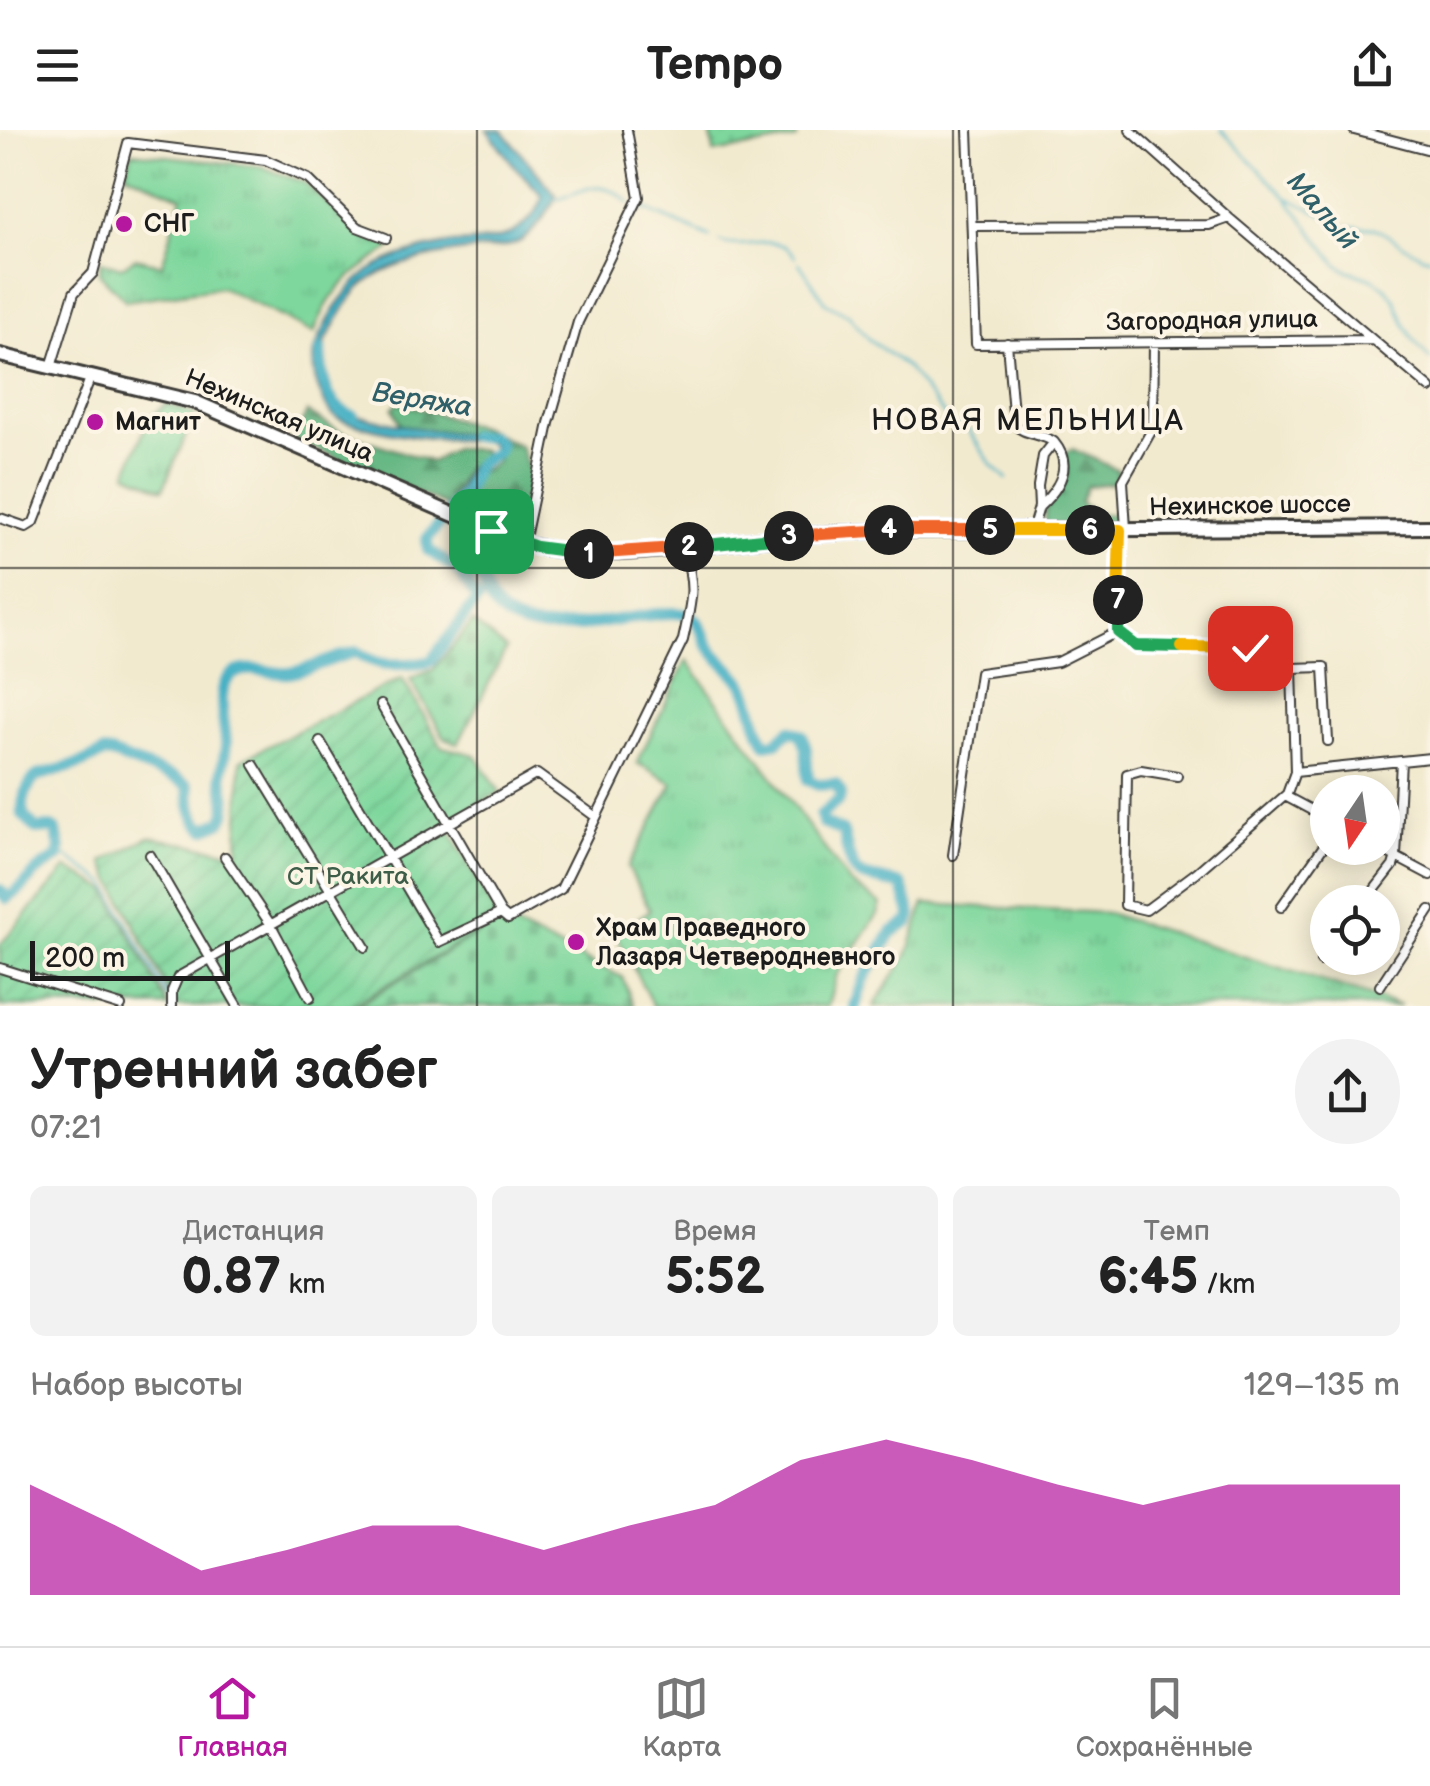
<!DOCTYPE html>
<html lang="ru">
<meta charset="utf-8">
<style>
body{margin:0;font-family:"Balsamiq Sans",sans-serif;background:#f2f2f2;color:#222;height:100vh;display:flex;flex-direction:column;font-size:38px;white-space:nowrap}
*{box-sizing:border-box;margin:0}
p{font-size:32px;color:#767676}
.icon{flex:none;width:55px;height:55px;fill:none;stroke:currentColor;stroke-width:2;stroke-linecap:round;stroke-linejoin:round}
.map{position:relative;height:876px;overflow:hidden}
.sheet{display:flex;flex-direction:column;background:#fff;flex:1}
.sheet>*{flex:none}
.needle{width:65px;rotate:193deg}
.fabs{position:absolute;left:1310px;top:645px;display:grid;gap:20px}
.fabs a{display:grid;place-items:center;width:90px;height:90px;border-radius:50%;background:#fff;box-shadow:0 5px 25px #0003;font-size:50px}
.scale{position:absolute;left:30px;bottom:25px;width:200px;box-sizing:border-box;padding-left:10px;border:5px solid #1c1c1c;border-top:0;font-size:28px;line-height:35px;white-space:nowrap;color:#1c1c1c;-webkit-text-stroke:8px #fcf5e5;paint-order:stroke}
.pin{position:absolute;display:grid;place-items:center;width:85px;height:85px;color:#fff;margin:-42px;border-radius:20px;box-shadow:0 5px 15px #0006}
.km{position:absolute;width:50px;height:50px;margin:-25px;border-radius:50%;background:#222;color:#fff;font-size:28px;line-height:50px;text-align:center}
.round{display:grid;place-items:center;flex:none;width:105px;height:105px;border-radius:52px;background:#f2f2f2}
.head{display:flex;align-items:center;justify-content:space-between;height:170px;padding:0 30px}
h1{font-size:55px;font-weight:700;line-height:75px}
.metrics{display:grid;grid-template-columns:repeat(3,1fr);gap:15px;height:170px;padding:10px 30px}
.metrics div{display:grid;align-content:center;border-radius:15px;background:#f2f2f2;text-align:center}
.metrics b{font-size:50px;font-weight:700}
.metrics small{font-size:28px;font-weight:400}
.metrics p{font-size:28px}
.chart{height:280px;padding:20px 30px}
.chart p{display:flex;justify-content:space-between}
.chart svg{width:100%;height:180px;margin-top:10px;fill:#b5179e;opacity:.7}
header{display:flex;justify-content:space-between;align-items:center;height:130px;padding:0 30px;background:#fff;font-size:45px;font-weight:700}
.dock{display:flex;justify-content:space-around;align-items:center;height:140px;border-top:2px solid #e0e0e0;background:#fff;font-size:28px;color:#767676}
.dock a{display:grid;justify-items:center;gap:5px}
.dock .active{color:#b5179e}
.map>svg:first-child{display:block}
.grass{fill:url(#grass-tufts);stroke:#4d7a5c;stroke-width:2.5}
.forest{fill:url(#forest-firs);stroke:#416a50;stroke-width:2.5}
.cemetery{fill:url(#cemetery-stones);stroke:#4d7a5c;stroke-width:2.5}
.park{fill:url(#park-dots);stroke:#4d7a5c;stroke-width:2.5}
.garden{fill:url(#garden-furrows);stroke:#4d7a5c;stroke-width:2.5}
.water{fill:#47b1c5;stroke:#326670;stroke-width:2.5}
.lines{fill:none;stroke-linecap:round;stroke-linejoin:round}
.stream{stroke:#47b1c5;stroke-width:2.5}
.river{stroke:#47b1c5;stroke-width:12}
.street-casing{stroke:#3c3b37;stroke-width:12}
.primary-casing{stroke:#3c3b37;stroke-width:18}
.street{stroke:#fff;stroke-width:8}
.primary{stroke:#fff;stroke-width:12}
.split-1-casing{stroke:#fff;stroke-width:20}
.split-2-casing{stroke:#fff;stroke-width:20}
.split-3-casing{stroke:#fff;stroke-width:20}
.split-4-casing{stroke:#fff;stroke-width:20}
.split-5-casing{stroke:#fff;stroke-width:20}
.split-6-casing{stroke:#fff;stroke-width:20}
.split-7-casing{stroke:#fff;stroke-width:20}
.split-8-casing{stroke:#fff;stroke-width:20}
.split-9-casing{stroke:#fff;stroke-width:20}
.split-1{stroke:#22a559;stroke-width:12}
.split-2{stroke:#f0652b;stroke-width:12}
.split-3{stroke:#22a559;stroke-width:12}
.split-4{stroke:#f0652b;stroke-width:12}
.split-5{stroke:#f0652b;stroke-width:12}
.split-6{stroke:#f5b400;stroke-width:12}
.split-7{stroke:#f5b400;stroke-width:12}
.split-8{stroke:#22a559;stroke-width:12}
.split-9{stroke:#f5b400;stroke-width:12}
.grid{fill:none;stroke:#1c1c1c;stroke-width:2.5;stroke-opacity:0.55}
.poi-dot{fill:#b5179e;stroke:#fcf5e5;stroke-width:4}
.labels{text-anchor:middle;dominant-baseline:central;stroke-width:8;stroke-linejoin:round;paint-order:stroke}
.poi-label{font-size:25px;font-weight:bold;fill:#1c1c1c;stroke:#fcf5e5;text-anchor:start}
.street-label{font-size:25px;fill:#1c1c1c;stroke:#fcf5e5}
.park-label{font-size:25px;fill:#3e5d49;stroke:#fcf5e5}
.water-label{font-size:28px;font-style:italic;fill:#2f5f68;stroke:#fcf5e5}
.quarter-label{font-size:30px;letter-spacing:2.5px;fill:#1c1c1c;stroke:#fcf5e5}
</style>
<header><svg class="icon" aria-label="menu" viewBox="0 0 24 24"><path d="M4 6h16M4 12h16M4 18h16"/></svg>Tempo<svg class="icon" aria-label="share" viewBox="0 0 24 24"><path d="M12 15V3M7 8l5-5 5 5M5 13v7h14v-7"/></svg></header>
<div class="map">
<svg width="1430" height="876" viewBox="0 0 1430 876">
<defs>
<pattern id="grass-tufts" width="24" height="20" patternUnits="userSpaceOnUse" patternTransform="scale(2.5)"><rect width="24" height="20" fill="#7ed79d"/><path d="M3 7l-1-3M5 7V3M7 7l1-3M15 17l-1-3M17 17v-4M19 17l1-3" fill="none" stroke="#6cb887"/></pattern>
<pattern id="forest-firs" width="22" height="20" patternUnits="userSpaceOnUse" patternTransform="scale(2.5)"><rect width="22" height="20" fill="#66b884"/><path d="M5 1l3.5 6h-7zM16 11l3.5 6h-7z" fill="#53956b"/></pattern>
<pattern id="cemetery-stones" width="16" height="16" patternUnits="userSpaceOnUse" patternTransform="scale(2.5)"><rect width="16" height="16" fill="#7ed79d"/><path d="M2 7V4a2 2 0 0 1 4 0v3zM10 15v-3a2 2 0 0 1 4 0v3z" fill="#6cb887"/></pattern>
<pattern id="park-dots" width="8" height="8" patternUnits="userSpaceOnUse" patternTransform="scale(2.5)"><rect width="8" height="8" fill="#7ed79d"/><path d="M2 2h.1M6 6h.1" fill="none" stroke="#6cb887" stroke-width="1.8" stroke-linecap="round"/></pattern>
<pattern id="garden-furrows" width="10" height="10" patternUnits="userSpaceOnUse" patternTransform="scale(2.5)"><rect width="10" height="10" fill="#7ed79d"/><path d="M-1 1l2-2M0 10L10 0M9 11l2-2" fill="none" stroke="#6cb887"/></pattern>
</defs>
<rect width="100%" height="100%" fill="#fcf5e5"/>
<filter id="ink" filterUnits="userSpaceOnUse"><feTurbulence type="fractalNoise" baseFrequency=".01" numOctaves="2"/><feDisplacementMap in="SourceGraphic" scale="20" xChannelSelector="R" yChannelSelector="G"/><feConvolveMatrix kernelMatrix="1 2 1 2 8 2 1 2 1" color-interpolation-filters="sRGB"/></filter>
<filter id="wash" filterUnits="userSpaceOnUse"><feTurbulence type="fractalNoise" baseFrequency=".0048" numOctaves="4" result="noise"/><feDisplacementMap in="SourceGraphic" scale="40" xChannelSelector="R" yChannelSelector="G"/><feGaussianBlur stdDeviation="2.25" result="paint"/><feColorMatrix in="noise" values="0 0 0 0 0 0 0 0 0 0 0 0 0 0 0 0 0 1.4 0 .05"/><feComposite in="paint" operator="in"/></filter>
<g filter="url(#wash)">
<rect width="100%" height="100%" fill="#f2eacf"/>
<path class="grass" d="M132,22L262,37L304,52L362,106L393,117C353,143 331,156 314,203L221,157L126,171L99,143L101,131L121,137L136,128L162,135L182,67L126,43Z
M166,274L195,284L163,359L127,343L148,290Z
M687,530L850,753L881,774L878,784L836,846L828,876H653L616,804L650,780L628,737L673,653L637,633Z
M924,774L1107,783L1401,876H874L908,824Z"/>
<path class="forest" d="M398,272L486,299L520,316L531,345L520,392C500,404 477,391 458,382L475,346L495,333L501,320L486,308L401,296L393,278Z
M307,282L341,302L432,332L454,318L482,320L485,325L465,339L447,376L294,309Z
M1072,319L1118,340L1115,353L1087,356L1080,373L1102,385L1119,383L1120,394L1050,395L1045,393V381L1067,347L1065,323Z"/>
<path class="cemetery" d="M473,492L506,519L458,614L444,607L410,549L433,540Z
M501,790L622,847L634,876H356Z"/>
<path class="park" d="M710,0H796L797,9L714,23Z"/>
<path class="garden" d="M402,548L442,617L476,625L500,662L446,693L499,790L350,876H176L103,732L149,707L238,723L241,630Z
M67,738L107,760L168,876H0V815Z"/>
<path class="water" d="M487,0H502L556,65C553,78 531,106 519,112C505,119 488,118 473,120C440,124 388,133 363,155C353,163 347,175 340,186C331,202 319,217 321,236C323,253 329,274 344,283L418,298L489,307C494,311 498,316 496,322L477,335L458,375L452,372L470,335L491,321L493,317L485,311C446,310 401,307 363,296C354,294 342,292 334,286C328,281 325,274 322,267C305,233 316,211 334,181C344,165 354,152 369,141C389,128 419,119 442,115C478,109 508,117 533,85C539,78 541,74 542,65L515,37Z"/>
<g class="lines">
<path class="stream" d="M1221,0L1286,67L1337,134L1346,140L1371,148L1385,157L1395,170L1404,193L1413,209L1430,229
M1288,68L1321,84L1340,96L1375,98L1422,126L1430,128
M555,69C591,61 597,44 630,73
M640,77L710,107
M719,111C743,123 778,99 795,127
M799,133L826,173L849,185L869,209L906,237L949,291L969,301L991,334L1007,349
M60,722L107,754L168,868"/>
<path class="river" d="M321,220C320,246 326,278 353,286
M465,447L477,445C487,452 485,462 491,472C496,480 506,487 514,491C560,515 673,467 695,489C702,496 704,508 709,516C718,531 736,541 745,557C754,575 755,596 766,614L777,612L790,600L802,605L806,618L808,650L818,655L835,654L841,663L839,670L821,685L823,693L843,702C855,756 854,742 902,755L911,784L909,792L892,802L864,849L855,876
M0,760L7,768C20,761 26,753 35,743C42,736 51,732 59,727L60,718L56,701L51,698L36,699L23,685C21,671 27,655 37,646L80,634L104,623L111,624L175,648L188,656C190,670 191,690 205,699L222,691C231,675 223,663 222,646C222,635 225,625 226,615C226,591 209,546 244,540C260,537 275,545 290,543C314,539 334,526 357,522C375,534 384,535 406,534C415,534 422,534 431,531L477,470L459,441L428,420L427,409L466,360L477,335L498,320L499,314L492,307L472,306"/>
</g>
</g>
<g filter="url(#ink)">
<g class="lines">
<g class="street-casing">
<path id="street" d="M968,0L976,214L1373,210L1430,258
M1130,0L1229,88L1373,210
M1354,0L1430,20
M972,96L1209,95L1229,88
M1007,213L1014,294C1024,305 1041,303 1054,312L1043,326L1038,356L1039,377L1032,400
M51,237L74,163L93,143L128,13L266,30L308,49L357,97L386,108
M1039,377C1059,359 1074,336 1054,312
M0,388L26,397L34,392L91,246
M1126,399L1123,351L1153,298L1154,212
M524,413L549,293L578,192L639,67L627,0
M1117,502L1120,400
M381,575L501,783L508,789L561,759L683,510C692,468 696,459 684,418
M320,611L439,812L501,783
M254,635L365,817
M1295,642L1430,628
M1177,646L1141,640L1127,644L1125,775L1146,780L1197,742L1287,664L1295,642L1292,538
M1285,666L1328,689
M1379,718L1430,745
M150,725L238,876
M953,725L980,543L1058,532L1117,502L1136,516L1243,517L1269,522L1292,538L1324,537L1328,611
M225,727L271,795L310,868
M1365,772L1393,736L1396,726L1401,631
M1281,777L1328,710
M1321,831L1328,822
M0,838L121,876
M1380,856L1430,780
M172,876V861L178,847L537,644L596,687"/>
</g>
<g class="primary-casing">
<path id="primary" d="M0,225L195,272L507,408C579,434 653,421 727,413C776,407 824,403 873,401L1430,397"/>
</g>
<use href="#street" class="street"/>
<use href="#primary" class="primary"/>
</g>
</g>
<g class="lines" filter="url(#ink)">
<g class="split-1-casing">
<path id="split-1" d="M491,401L536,417L589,424"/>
</g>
<g class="split-2-casing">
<path id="split-2" d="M589,424L689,417"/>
</g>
<g class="split-3-casing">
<path id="split-3" d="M689,417L789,406"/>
</g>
<g class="split-4-casing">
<path id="split-4" d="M789,406L889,400"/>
</g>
<g class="split-5-casing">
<path id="split-5" d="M889,400H990"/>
</g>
<g class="split-6-casing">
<path id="split-6" d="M990,400H1090"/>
</g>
<g class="split-7-casing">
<path id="split-7" d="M1090,400H1120L1118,470"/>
</g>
<g class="split-8-casing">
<path id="split-8" d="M1118,470V502L1136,516L1182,517"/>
</g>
<g class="split-9-casing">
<path id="split-9" d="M1182,517L1250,518"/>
</g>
<use href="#split-1" class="split-1"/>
<use href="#split-2" class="split-2"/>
<use href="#split-3" class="split-3"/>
<use href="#split-4" class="split-4"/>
<use href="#split-5" class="split-5"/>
<use href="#split-6" class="split-6"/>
<use href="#split-7" class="split-7"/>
<use href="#split-8" class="split-8"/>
<use href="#split-9" class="split-9"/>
</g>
<path class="grid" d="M477,0V876M953,0V876M0,438H1430"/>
<g class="poi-dot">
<circle cx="124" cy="94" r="10"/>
<circle cx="95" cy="292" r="10"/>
<circle cx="576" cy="812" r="10"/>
</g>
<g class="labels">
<g class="poi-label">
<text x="144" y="94">СНГ</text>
<text x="115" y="292">Магнит</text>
<text x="596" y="798">Храм Праведного<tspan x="596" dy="29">Лазаря Четверодневного</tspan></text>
</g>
<g class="street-label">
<text transform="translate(1212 191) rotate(-1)">Загородная улица</text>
<text transform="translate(279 286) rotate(23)">Нехинская улица</text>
<text transform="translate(1250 376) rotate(-1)">Нехинское шоссе</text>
</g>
<g class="park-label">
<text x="348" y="746">СТ Ракита</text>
</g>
<g class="water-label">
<text transform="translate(1322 81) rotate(49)">Малый</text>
<text transform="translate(422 270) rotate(9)">Веряжа</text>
</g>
<g class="quarter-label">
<text x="1028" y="291">НОВАЯ МЕЛЬНИЦА</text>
</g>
</g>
</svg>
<div class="fabs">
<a><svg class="needle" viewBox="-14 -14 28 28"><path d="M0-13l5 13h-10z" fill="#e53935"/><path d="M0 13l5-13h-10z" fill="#767676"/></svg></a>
<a><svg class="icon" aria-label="locate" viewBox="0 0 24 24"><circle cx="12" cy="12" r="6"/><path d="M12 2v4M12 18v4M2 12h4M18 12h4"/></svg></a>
</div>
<div class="scale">200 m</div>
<div class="pin" style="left:491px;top:401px;background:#1e9e55"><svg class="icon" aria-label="arrive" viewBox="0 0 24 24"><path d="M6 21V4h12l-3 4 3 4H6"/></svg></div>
<div class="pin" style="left:1250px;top:518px;background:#d93025"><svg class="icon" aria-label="check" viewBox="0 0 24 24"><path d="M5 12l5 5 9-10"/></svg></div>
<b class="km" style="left:589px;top:424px">1</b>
<b class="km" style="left:689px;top:417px">2</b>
<b class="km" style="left:789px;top:406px">3</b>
<b class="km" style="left:889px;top:400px">4</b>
<b class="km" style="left:990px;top:400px">5</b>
<b class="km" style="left:1090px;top:400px">6</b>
<b class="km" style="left:1118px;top:470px">7</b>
</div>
<section class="sheet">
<div class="head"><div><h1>Утренний забег</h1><p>07:21</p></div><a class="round"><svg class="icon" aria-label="share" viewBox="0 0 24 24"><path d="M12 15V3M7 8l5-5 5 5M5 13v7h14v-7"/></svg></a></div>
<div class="metrics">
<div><p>Дистанция</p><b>0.87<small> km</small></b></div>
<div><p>Время</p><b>5:52</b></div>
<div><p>Темп</p><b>6:45<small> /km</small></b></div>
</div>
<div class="chart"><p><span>Набор высоты</span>129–135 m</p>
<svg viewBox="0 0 160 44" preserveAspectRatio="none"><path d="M0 44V17L10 27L20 38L30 33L40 27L50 27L60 33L70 27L80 22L90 11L100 6L110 11L120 17L130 22L140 17L150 17L160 17V44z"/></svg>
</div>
</section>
<nav class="dock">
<a class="active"><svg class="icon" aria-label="home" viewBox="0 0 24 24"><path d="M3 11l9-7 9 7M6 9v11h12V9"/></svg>Главная</a>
<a><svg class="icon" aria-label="map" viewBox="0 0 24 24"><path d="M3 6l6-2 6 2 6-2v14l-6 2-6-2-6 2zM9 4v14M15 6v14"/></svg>Карта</a>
<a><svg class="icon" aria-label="saved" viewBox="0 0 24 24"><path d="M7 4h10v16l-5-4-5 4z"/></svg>Сохранённые</a>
</nav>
